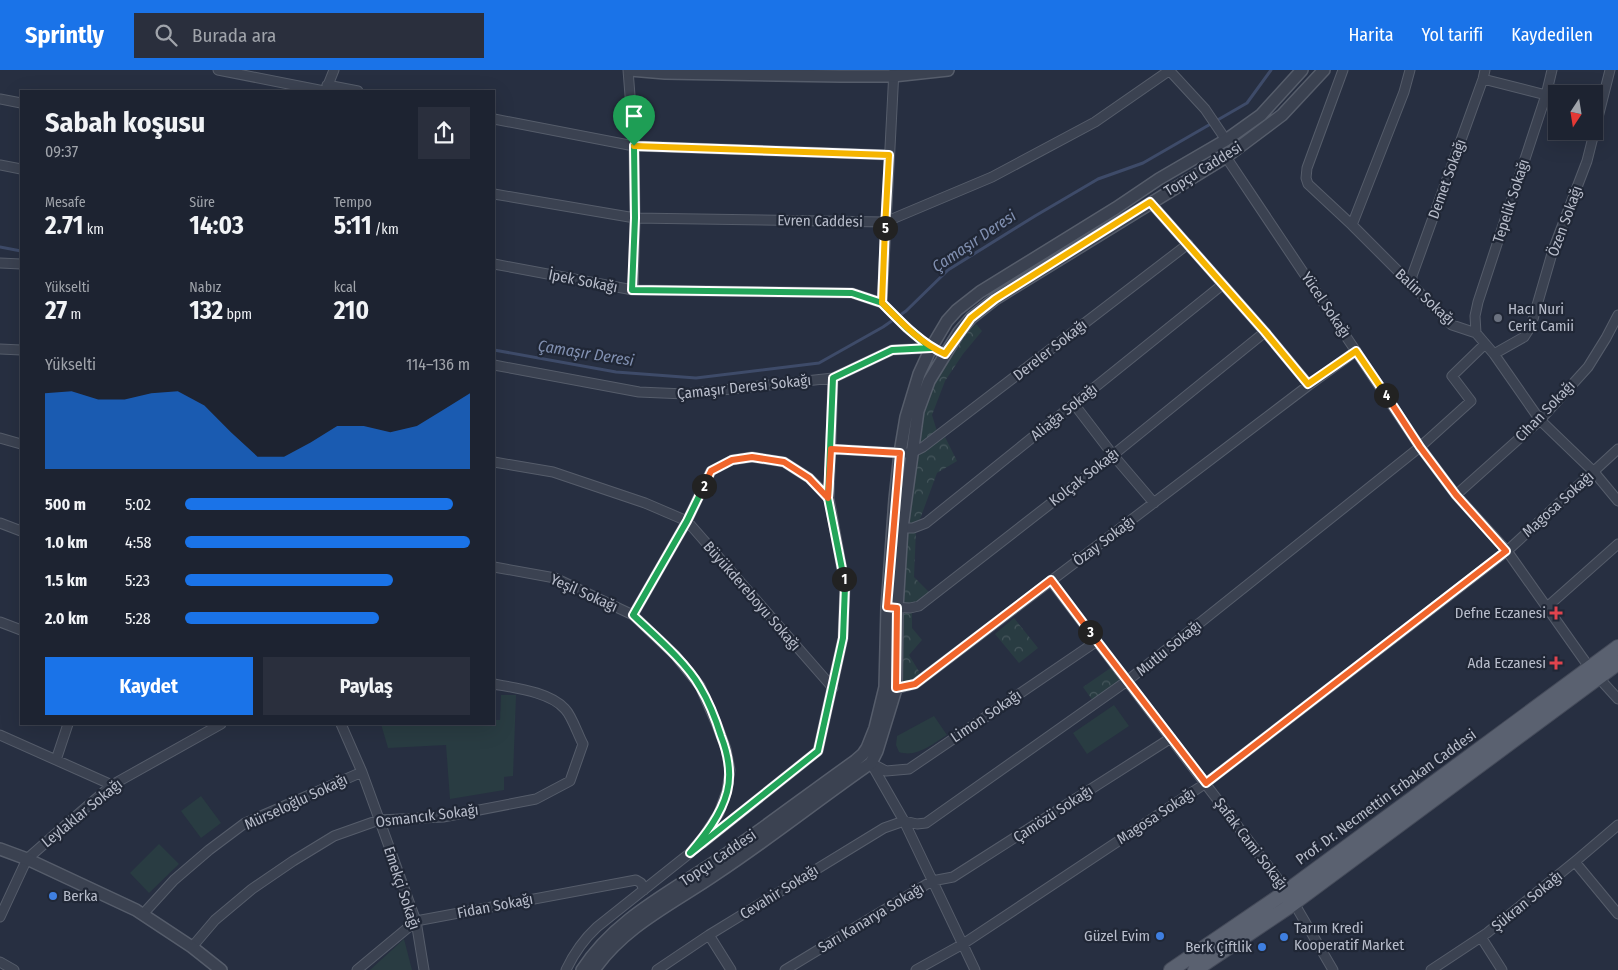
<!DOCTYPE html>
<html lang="tr">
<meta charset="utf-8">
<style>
body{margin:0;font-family:"Fira Sans Condensed",sans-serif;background:#2a2f3d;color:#f1f3f6;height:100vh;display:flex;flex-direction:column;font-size:19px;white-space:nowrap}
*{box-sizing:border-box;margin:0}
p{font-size:16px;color:#a0a4ab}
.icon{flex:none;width:28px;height:28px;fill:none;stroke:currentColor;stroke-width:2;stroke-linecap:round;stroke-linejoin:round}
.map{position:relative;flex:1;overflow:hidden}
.sheet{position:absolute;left:20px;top:20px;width:475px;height:635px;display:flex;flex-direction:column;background:#1d2331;border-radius:0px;box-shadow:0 5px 20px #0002,0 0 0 1px #3b404d}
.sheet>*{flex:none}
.needle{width:32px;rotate:192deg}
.tools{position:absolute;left:1548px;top:15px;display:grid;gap:10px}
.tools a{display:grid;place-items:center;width:55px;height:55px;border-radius:0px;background:#1d2331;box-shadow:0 5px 20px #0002,0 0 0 1px #3b404d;font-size:25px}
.pin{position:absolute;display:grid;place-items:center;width:42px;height:42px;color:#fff;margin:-51px -21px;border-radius:50% 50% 50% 0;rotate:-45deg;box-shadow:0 0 5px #0007}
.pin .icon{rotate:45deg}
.km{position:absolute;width:25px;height:25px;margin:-12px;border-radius:50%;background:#222;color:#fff;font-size:14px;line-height:25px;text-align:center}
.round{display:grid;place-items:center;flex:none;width:52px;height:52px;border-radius:0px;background:#2a2f3d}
.overview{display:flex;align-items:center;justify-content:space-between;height:85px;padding:0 25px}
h1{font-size:28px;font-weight:700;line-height:38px}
.stats{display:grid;grid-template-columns:repeat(3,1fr);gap:8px;height:85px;padding:5px 25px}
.stats div{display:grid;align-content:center}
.stats b{font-size:25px;font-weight:700}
.stats small{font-size:14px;font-weight:400}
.stats p{font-size:14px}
.chart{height:140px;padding:10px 25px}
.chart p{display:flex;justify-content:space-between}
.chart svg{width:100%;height:90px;margin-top:5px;fill:#1a73e8;opacity:.7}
.primary-button{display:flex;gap:10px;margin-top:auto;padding:10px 25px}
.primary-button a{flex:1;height:58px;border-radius:0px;background:#1a73e8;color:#fff;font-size:20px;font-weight:700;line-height:58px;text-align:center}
.primary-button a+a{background:#2a2f3d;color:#f1f3f6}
ul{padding:0 25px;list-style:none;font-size:16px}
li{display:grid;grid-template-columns:80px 60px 1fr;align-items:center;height:38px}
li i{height:12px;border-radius:6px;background:#1a73e8}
header{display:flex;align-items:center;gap:30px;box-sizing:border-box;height:70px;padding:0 25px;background:#1a73e8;color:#fff}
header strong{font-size:24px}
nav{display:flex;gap:28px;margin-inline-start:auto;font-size:18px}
.search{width:350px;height:45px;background:#2a2f3d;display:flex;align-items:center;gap:12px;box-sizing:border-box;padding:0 18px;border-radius:0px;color:#a0a4ab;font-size:19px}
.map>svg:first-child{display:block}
.grass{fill:#293c42}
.forest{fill:url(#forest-crowns)}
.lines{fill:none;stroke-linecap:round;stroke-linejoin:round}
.stream{stroke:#3e4b69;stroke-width:3}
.minor-casing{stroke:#565d6b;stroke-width:11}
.tertiary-casing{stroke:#565d6b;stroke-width:14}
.primary-casing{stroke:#454b5a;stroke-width:16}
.minor{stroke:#3b4251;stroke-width:9}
.tertiary{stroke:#3b4251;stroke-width:11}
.primary{stroke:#5a6170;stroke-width:14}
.split-1-casing{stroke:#fff;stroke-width:10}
.split-2-casing{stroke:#fff;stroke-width:10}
.split-3-casing{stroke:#fff;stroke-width:10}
.split-4-casing{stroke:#fff;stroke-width:10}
.split-5-casing{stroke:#fff;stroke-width:10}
.split-6-casing{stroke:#fff;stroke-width:10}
.split-1{stroke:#22a559;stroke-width:6}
.split-2{stroke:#22a559;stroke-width:6}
.split-3{stroke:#f0652b;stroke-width:6}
.split-4{stroke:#f0652b;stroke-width:6}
.split-5{stroke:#f5b400;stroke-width:6}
.split-6{stroke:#f5b400;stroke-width:6}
.worship-dot{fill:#6b7280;stroke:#202736;stroke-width:2}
.health-dot{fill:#e0444e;stroke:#202736;stroke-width:2}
.shop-dot{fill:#3f7fe0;stroke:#202736;stroke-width:2}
.labels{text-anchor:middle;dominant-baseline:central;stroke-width:4.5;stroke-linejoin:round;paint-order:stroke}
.street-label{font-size:15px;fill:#b8bdcb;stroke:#202736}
.poi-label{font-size:15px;fill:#b8bdcb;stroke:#202736;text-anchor:end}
.water-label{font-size:16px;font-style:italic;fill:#8190b1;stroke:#202736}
</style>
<header>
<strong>Sprintly</strong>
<div class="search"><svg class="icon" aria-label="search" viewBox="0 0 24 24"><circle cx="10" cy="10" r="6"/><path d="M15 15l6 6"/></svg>Burada ara</div>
<nav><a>Harita</a><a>Yol tarifi</a><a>Kaydedilen</a></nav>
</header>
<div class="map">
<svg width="1618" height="900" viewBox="0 0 1618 900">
<defs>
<pattern id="forest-crowns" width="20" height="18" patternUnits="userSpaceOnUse" patternTransform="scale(1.25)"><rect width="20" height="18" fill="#293c42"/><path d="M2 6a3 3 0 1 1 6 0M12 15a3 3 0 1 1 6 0" fill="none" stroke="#46565c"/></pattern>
</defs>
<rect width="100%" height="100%" fill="#272f41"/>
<path class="grass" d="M501,625H516L513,706L504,707V720L450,729L446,675L388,678L381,654H494V650H500Z
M1114,635L1129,656L1087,684L1073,663Z
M934,646L947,665C932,674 917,688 899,682L896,675L897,666Z
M201,726L221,753L201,768L181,741Z
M159,774L179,794L149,823L130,803Z
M404,869L412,900H370Z"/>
<path class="forest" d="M976,254L982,261L963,284L945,311L932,345L940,371L945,367L957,391L937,403L916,460L914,507L929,522L912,535V558L922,570L909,585L920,603L913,611L899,615L900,542L907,453L922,344L939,301L961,269Z
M1014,548L1038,578L1019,593L995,564Z
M1112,597L1122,611L1093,631L1083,617Z"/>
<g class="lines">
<path class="stream" d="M0,177L21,181
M494,280L616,302L696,308L819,293L883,257L906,241L948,200L1035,146L1098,109L1143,93L1247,33L1271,0"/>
<g class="minor-casing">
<path id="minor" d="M218,0L324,21
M628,0L634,76L635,148L633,220
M1169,0L1205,39L1226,70
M1343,0L1307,98L1306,108L1308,114L1352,155L1452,255L1476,263L1494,284L1540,350L1594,402L1618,431
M1483,9L1546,25
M327,15L358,21
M326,20L334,0
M0,29L21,33
M494,49L634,76L889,85
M1226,87L1420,377L1456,425L1507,481L1589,597
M0,95L21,99
M494,124L635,148L885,152L992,107L1095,52L1170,0
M1150,132L1265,262L1309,315
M1352,155L1404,22L1410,0
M0,193L21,194
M494,194L633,220L852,223L882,233L907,258L931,278L945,284
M1412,217V206L1483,9L1485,0
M882,233L894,0
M1476,263L1475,246L1478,232L1546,25L1552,0
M0,279L21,280
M1494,284L1524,267L1531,256L1553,180L1587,91L1610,0
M494,295L639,322L685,324L833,308L892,280L931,278
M1074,334L1113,385L1154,433
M0,368L21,374
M831,379L900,383H911L923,377L1188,174
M494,392L553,402L645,433L687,451L833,618
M1456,425L1540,350L1588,297L1606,268L1618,245
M0,453L21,461
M897,458H913L926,453L1222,215
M494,497L555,508L633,545L675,585L700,616L717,655L726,679L730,700L727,721L719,743L704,766L690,783L597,857C583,870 574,883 566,900
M1051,511L1287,821L1333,900
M891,537L910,538L919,536L1113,385L1265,262
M1547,537L1618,474
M633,545L687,451L711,401L732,390L752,387L784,392L809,408L829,428
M0,552L21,560
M1598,607L1618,629
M890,618L896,619L915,614L1309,315L1356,281
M341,654L362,702L416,851L424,900
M0,665L112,715
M56,690L68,654
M871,693L886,701L909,699L1097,571
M872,695L904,751L975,900
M703,773L818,681L843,568L845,516L829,428L833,308
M1575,792L1618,844
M143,844L174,810L209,780L245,753L362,702
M0,847L27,789L68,753L112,715L221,654
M709,865L731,900
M1481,867L1502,900
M192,877L215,850L252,819L293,791L334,766L379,750L443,747L536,729L570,711L583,674C578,665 572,646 565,639C550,622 515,618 494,614
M0,892L14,900
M357,900L416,851L636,810L641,813L644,820
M657,900L709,865L884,758L904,751L917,754L926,753L1127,611L1420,377L1471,331L1452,306L1485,274
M785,900L932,811L953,807L1171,668
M916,900L963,874L1206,713L1507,481L1618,379
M1431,900L1487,863L1578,789L1618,755"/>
</g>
<g class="tertiary-casing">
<path id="tertiary" d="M630,0L665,3L840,6H893L948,0
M0,779L27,789L136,840L192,877L221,900
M582,900C613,852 663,826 710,795C759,762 807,725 855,691L863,684L867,678L875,658L885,617L887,537L895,429L900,383L906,347L919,304L931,278L947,251L957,240L980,222L1116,138L1159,109L1226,70L1261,45L1302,0
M594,900C624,856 674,833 716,804C769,769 819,729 871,693L877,681L896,619L897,538L902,458L918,341L929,311L959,262L971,248L995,229L1226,87L1282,45L1324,0"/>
</g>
<g class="primary-casing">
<path id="primary" d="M1171,900L1287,821L1618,577
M1195,900L1287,838L1618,593"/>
</g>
<use href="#minor" class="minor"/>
<use href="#tertiary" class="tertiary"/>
<use href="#primary" class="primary"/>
</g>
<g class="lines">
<g class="split-1-casing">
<path id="split-1" d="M634,76L635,148L632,220L852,223L882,233L907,258L931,278L892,280L833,308L828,428L844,509"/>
</g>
<g class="split-2-casing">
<path id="split-2" d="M704,416L687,451L633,545C654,565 686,592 700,617C709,632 716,650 721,666C728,684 732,703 727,722C721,745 705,765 690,783L818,681L843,568L845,516L844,509"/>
</g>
<g class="split-3-casing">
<path id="split-3" d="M704,416L711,401L732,390L752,387L784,392L809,408L828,428L831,379L900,383L887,537L897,538L896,618L915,614L1051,510L1090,562"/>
</g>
<g class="split-4-casing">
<path id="split-4" d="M1090,562L1206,713L1506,481L1456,425L1420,377L1386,325"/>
</g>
<g class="split-5-casing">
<path id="split-5" d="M885,158L882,233C901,252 920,273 945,284L971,248L995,229L1150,132L1265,262L1308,314L1356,281L1386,325"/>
</g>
<g class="split-6-casing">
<path id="split-6" d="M634,76L889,85L885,158"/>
</g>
<use href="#split-1" class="split-1"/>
<use href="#split-2" class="split-2"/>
<use href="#split-3" class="split-3"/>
<use href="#split-4" class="split-4"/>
<use href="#split-5" class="split-5"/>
<use href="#split-6" class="split-6"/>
</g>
<circle class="worship-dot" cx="1498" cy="248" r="5"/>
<g class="health-dot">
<path d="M1553.5 535.5h5v5h5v5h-5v5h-5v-5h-5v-5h5z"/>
<path d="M1553.5 585.5h5v5h5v5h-5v5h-5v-5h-5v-5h5z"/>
</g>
<g class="shop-dot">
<circle cx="53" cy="826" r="5"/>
<circle cx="1160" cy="866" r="5"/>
<circle cx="1284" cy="867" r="5"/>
<circle cx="1262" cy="877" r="5"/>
</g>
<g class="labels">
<g class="street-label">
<text transform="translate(1203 99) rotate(-32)">Topçu Caddesi</text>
<text transform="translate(1447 109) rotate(-70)">Demet Sokağı</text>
<text transform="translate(1511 131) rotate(-72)">Tepelik Sokağı</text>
<text transform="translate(820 151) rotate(1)">Evren Caddesi</text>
<text transform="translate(1565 151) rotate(-70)">Özen Sokağı</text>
<text transform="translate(583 211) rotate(11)">İpek Sokağı</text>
<text transform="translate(1425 227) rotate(43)">Balin Sokağı</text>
<text transform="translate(1326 235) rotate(56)">Yücel Sokağı</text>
<text transform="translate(1050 280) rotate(-38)">Dereler Sokağı</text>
<text transform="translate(744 317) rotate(-6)">Çamaşır Deresi Sokağı</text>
<text transform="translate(1545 341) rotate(-46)">Cihan Sokağı</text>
<text transform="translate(1064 342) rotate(-39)">Aliağa Sokağı</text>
<text transform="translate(1084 407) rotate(-38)">Kolçak Sokağı</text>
<text transform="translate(1558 434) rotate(-42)">Magosa Sokağı</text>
<text transform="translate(1104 471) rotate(-37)">Özay Sokağı</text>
<text transform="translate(584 523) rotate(24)">Yeşil Sokağı</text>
<text transform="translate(752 526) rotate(49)">Büyükdereboyu Sokağı</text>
<text transform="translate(1169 578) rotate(-39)">Mutlu Sokağı</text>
<text transform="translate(986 646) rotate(-34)">Limon Sokağı</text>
<text transform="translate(1386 727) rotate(-36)">Prof. Dr. Necmettin Erbakan Caddesi</text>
<text transform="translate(296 732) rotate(-25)">Mürseloğlu Sokağı</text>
<text transform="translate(82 743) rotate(-39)">Leylaklar Sokağı</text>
<text transform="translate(1053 744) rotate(-33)">Çamözü Sokağı</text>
<text transform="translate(427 746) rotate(-7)">Osmancık Sokağı</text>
<text transform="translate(1156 746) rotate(-33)">Magosa Sokağı</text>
<text transform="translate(1251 774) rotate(53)">Şafak Cami Sokağı</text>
<text transform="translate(718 788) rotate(-34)">Topçu Caddesi</text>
<text transform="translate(402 818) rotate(72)">Emekçi Sokağı</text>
<text transform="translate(779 822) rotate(-32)">Cevahir Sokağı</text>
<text transform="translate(1527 831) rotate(-39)">Şükran Sokağı</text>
<text transform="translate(495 836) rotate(-11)">Fidan Sokağı</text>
<text transform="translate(871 848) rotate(-31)">Sarı Kanarya Sokağı</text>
</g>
<g class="poi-label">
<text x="1508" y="239" text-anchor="start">Hacı Nuri<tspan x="1508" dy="17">Cerit Camii</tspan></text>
<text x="1546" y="543">Defne Eczanesi</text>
<text x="1546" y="593">Ada Eczanesi</text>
<text x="63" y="826" text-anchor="start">Berka</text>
<text x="1294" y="858" text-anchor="start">Tarım Kredi<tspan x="1294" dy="17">Kooperatif Market</tspan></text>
<text x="1150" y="866">Güzel Evim</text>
<text x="1252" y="877">Berk Çiftlik</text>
</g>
<g class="water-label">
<text transform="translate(974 171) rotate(-34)">Çamaşır Deresi</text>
<text transform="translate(586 283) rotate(9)">Çamaşır Deresi</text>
</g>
</g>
</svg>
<div class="tools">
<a><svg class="needle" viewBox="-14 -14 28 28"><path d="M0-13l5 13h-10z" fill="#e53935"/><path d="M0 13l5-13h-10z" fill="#a0a4ab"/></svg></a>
</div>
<div class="pin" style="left:634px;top:76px;background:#1e9e55"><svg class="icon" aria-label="arrive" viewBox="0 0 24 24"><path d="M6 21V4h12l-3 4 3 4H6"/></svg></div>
<b class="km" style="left:844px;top:509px">1</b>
<b class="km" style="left:704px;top:416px">2</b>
<b class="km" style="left:1090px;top:562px">3</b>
<b class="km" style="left:1386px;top:325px">4</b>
<b class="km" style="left:885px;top:158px">5</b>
<section class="sheet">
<div class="overview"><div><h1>Sabah koşusu</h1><p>09:37</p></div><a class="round"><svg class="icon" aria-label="share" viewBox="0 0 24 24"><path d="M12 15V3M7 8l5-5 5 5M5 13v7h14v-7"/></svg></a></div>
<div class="stats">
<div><p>Mesafe</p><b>2.71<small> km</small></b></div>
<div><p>Süre</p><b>14:03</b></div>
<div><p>Tempo</p><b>5:11<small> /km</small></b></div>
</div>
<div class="stats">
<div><p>Yükselti</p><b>27<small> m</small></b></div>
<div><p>Nabız</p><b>132<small> bpm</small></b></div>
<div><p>kcal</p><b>210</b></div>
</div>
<div class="chart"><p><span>Yükselti</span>114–136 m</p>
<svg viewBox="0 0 160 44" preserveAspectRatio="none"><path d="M0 44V7L10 6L20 10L30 10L40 7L50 6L60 13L70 26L80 38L90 38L100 31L110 23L120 23L130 26L140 23L150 15L160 7V44z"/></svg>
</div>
<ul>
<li><b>500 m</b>5:02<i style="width:94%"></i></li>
<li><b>1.0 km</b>4:58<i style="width:100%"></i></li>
<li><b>1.5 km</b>5:23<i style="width:73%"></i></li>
<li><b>2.0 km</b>5:28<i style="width:68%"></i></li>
</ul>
<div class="primary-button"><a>Kaydet</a><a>Paylaş</a></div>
</section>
</div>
